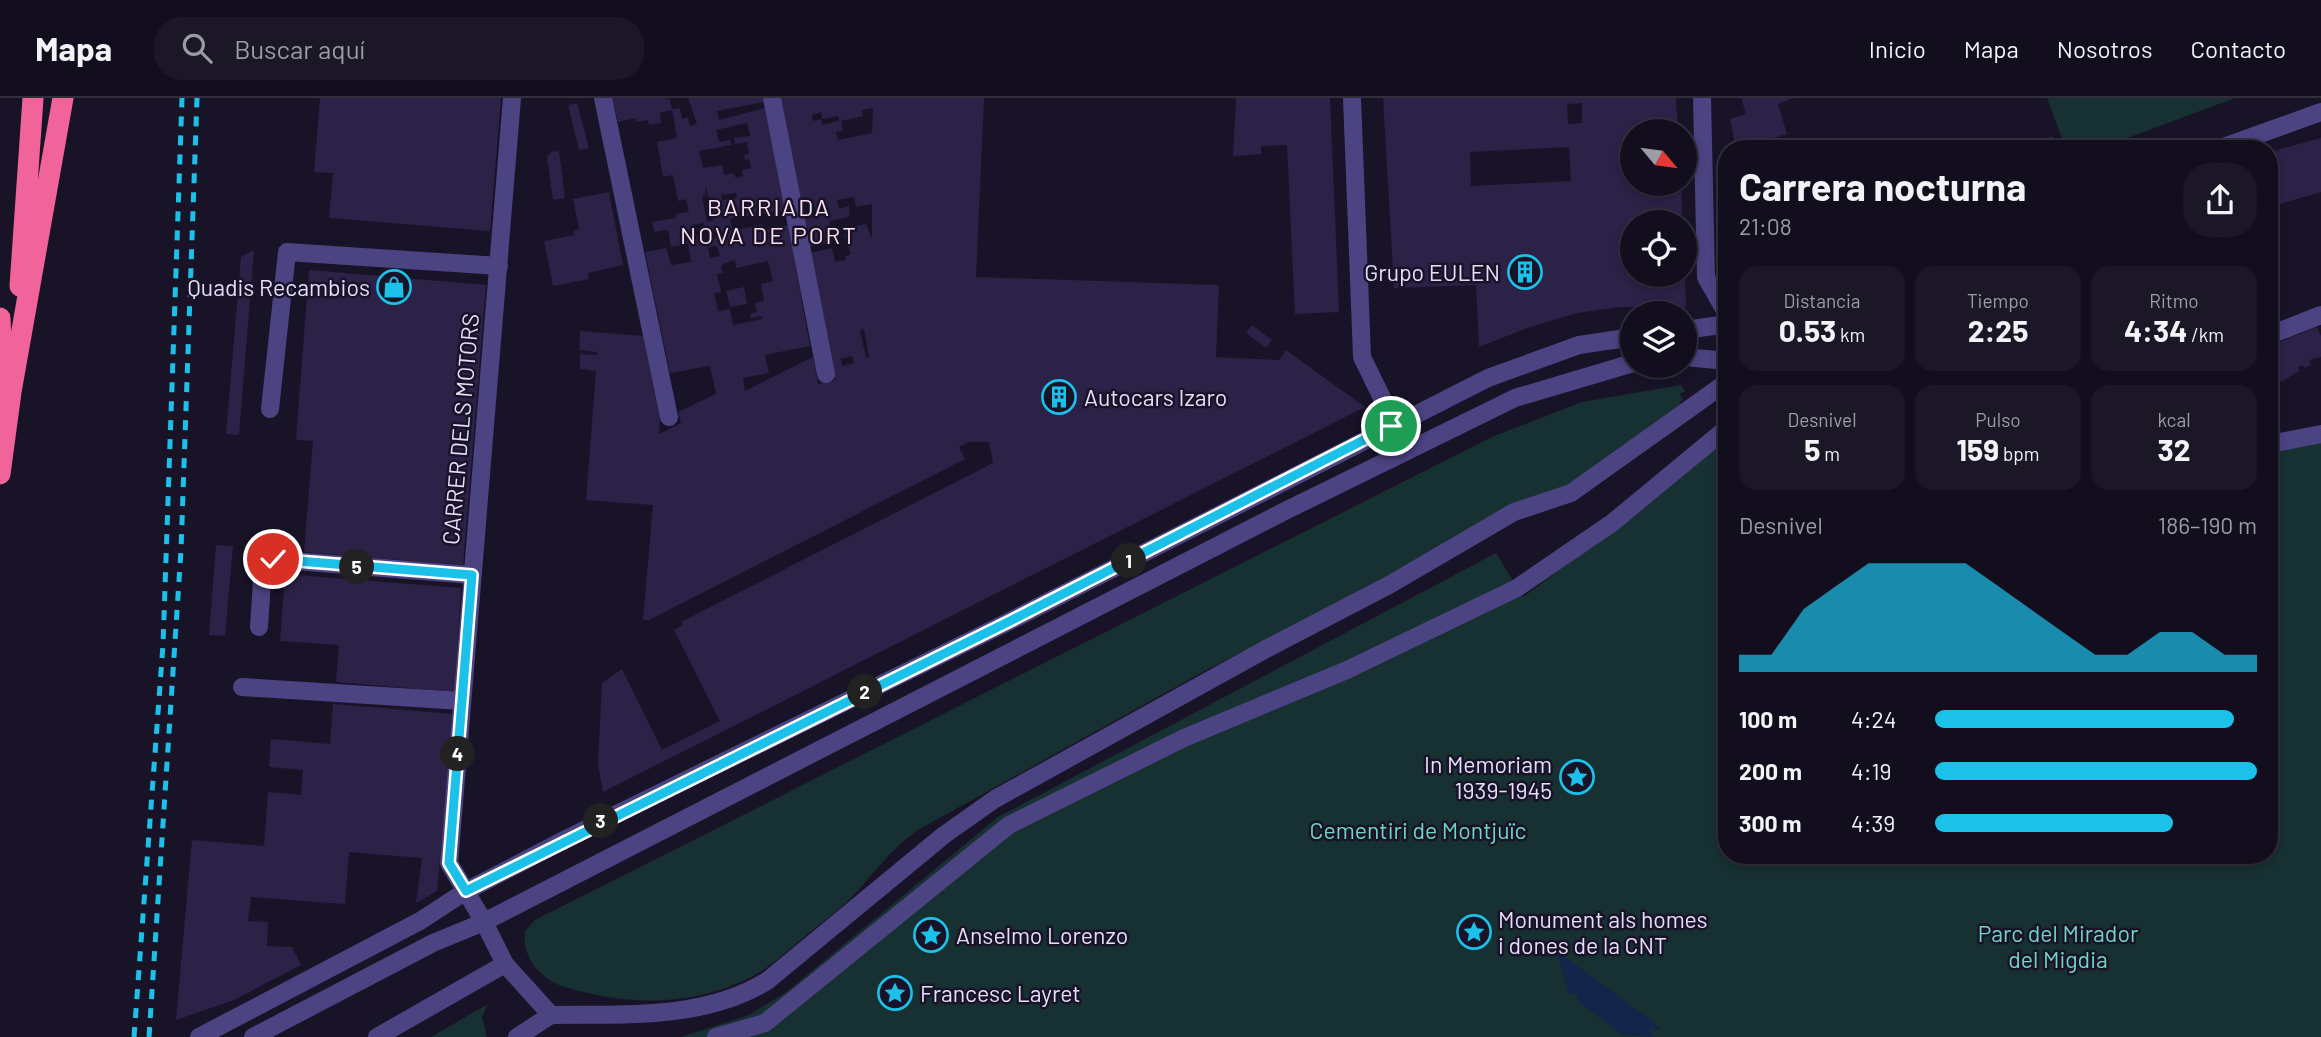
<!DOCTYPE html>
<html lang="es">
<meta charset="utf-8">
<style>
body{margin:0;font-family:Barlow,sans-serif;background:#1c1727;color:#f1f3f6;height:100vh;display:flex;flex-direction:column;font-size:26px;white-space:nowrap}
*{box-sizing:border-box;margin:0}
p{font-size:23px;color:#9d9ca4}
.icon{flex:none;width:38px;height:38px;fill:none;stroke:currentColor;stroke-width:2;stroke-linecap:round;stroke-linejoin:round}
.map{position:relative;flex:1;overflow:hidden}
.drawer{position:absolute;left:1718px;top:42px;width:560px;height:724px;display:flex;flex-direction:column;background:#130e1e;border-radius:28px;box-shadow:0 4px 10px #0003,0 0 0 2px #322e3c}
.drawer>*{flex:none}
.needle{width:46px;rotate:119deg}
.fabs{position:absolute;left:1620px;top:21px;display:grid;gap:14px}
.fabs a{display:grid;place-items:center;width:77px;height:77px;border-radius:50%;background:#130e1e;box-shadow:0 4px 10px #0003,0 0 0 2px #322e3c;font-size:35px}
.pin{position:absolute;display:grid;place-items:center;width:60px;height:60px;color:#fff;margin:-30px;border:4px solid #fff;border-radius:50%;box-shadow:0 2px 7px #0007}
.km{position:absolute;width:35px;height:35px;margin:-18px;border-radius:50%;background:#222;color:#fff;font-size:19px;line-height:35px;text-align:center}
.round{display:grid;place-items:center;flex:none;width:74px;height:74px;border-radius:28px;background:#1c1727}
.summary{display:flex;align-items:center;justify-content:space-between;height:119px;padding:0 21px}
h1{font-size:38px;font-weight:700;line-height:52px}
.figures{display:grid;grid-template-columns:repeat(3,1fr);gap:10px;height:119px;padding:7px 21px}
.figures div{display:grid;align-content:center;border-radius:18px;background:#1c1727;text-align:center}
.figures b{font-size:30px;font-weight:700}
.figures small{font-size:19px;font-weight:400}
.figures p{font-size:19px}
.chart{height:196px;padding:14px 21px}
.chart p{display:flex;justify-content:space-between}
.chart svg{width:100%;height:126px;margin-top:7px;fill:#1cc1e9;opacity:.7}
ul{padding:0 21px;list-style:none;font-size:23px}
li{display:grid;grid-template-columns:112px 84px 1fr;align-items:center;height:52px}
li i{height:18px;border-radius:9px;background:#1cc1e9}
header{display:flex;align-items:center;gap:42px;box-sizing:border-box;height:98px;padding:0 35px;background:#130e1e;border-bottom:2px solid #322e3c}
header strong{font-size:33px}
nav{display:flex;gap:38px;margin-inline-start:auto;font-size:24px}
.search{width:490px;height:63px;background:#1c1727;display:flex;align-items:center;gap:18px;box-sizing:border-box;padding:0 24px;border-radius:28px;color:#9d9ca4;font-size:26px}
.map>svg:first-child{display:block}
.green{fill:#173031}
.water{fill:#14244b}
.building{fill:#2c2147;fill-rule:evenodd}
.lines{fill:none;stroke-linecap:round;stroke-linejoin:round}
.minor{stroke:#4b4382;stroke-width:18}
.highway{stroke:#f0649a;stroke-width:21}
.rail{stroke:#1cc1e9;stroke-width:5;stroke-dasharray:10 9;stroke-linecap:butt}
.route-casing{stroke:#fff;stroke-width:14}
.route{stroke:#1cc1e9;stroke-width:9}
.labels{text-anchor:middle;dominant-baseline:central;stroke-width:5;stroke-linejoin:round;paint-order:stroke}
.poi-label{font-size:23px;fill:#e4ddfc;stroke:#191328;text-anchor:start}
.street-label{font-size:23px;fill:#e4ddfc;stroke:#191328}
.park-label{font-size:23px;fill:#6fd6c6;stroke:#191328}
.neighbourhood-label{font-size:24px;letter-spacing:2px;fill:#fcdfef;stroke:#191328}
</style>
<header>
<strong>Mapa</strong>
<div class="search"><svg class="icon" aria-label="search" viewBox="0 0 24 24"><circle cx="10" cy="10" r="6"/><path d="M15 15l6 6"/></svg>Buscar aquí</div>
<nav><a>Inicio</a><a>Mapa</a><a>Nosotros</a><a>Contacto</a></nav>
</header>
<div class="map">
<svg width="2321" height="939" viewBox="0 0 2321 939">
<rect width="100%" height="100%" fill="#191328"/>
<path class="green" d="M2047,0H2235L2098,51H2066Z
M1681,287L1685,293L1680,296L1683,302L1680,304L1685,309L1563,390L1519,403L1369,489L1201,575L918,732C891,750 873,777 851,800C836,815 818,827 802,841C788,852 775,865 760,874C700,909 630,909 565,889C541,882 521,859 525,833L535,822L1494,338L1582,304Z
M2321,334V939H681L749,917L785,895L998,719L1496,455L1523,499L1645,409L1727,341V758H2270V343Z
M488,906L482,919L487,939H431Z"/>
<path class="water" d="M1557,853L1661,930L1659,933L1652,929L1649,933L1656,939L1623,937L1578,903L1577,895H1568Z"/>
<path class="building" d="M320,0H501L490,133L329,120L333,75L314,74Z
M612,0H666L670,2L672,12L660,15L661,25L649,27L648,22L636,24V20L618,24Z
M688,0H763L764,4L717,13L719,22L765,10L785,112L730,121L733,133L762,126L763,132L788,127L810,248L765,257L769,275L743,280L745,293L813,259L818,286L835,282L810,155L832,150L835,164L846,162L845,158L851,156L844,137L851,135L849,129L866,126L872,141V106L856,109L854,99L837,102L839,111L849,108V119L829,123L831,144L809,149L804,121L816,118L813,101L801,103L781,0H984L976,179L1219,187L1216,259L1279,262L1286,252L1365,309L603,694L598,666L602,585L622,571L662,652L720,623L674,532L683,527L681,524L993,365L989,344H969L959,349L965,361L649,522H643L653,407L586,402L596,273L580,271V256L597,257V254L579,252L580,233L643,238L660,321L659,336L681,325L678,314L716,296L710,268L670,275L645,154L666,150L671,167L691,164L688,146L671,149L668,132L654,134L652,124L676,120V116L689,114L686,101L678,103L673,77L663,79L657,44L677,40L672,11L680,10L682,21L688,19L690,28L697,26ZM873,10L872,35L838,42L836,34L843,33L841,23L863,18L862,12ZM821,14L822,21L838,18L839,23L822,27L821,21L813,23L812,17ZM747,25L750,38L734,40L735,46L747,44L749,56L744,57L745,62L749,61L751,70L742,72L743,78L736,80L733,75L724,77L722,67L703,70L699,53L731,47L730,42L719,44L716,32ZM706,88L713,123L707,124L702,98L705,97ZM736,95L737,100L722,102L721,97ZM704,125L705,133H715L716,140L704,143L703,136L695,137L692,127ZM717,148L720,158L710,160L708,149ZM735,162L736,170L768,163L773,183L761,186L764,203L755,205L757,214L750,216L751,220L762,218V221L733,227L730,211L718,213L714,195L721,194L717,176L723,175L721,168L725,165ZM864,231L869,259H866L860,233ZM852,258L854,265L842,268L841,261Z
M1236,0H1330L1339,214L1295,216L1287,47L1261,48V56L1233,58Z
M1383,0H1676L1678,33H1633V86H1681L1682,116L1664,117V124H1633V177H1685L1686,209H1620L1577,215L1527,230L1479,249L1476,187L1394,190ZM1582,5V25L1568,26L1567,6ZM1569,49L1571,83L1471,88L1470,54Z
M1741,0H1794L1778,6L1787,36L1736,51L1730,21L1746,16Z
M577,5L589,50L579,52L568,7Z
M2052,38L2056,51H2020Z
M2321,40V94L2270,109V54Z
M559,53L565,100L553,102L547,59L551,54Z
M609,94L623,167L588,175L589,181L553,188L544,143L574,137V133L579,131L573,101Z
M254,152L239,337L226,336L241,159Z
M309,172L486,187L463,467L304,454L313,343L296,342Z
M744,189L747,206L730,209L726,193Z
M1252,227L1272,242L1266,250L1246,235Z
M2317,229L2321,238V259L2309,262L2311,267L2305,270L2303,267L2298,269L2299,273L2281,284L2279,278L2273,280L2276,287L2270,290V268L2273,267L2270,248Z
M216,447L233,448L225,538L209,537Z
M285,476L461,490L455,594L336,584L339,547L280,543Z
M333,606L453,616L437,793L416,805L422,760L349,754L345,806L251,799L248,823L268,824L267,848L292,849L301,867L234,902L176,922L192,742L264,748L268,694L301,697L303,672L269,669L271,641L330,646Z"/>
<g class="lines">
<path class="minor" d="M512,0L449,765L484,824L505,866L551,917C623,916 704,922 767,883L944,737L995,701L1268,550L1389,487L1514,414L1571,395L1727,284
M603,0L669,319
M772,0L826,276
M1352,0L1362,259L1382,300L1391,328
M1702,0L1706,179L1727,216
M2218,51L2321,14
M1685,232L1727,226
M2270,237L2321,217
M1685,259L1727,263
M270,311L287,154L499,168
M2270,346L2321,336
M259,529L263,467L269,461L472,477
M242,589L462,603
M199,939L420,823L466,793L566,741L1012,522L1488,280L1579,247L1633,239
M253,939L433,845L484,824L1287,412L1515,300L1633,265
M377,939L505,866
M517,939L551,917
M716,939L765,925L1009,727L1184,640L1347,572L1517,490L1612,425L1727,330"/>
<path class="highway" d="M20,188L33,0
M0,220L3,291
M0,376L11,294L63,0"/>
<path class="rail" d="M134,939L163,547L182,0
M149,939L181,452L197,0"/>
</g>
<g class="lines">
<g class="route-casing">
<path id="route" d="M273,461L472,477L449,765L466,793L1012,522L1391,328"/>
</g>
<use href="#route" class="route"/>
</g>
<defs>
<g id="building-ring" transform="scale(1.75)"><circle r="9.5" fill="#191328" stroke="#1cc1e9" stroke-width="1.5"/><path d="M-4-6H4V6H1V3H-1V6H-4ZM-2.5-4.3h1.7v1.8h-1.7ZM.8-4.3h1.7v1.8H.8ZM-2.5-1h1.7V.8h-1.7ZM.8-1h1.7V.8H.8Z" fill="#1cc1e9"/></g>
<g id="shop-ring" transform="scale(1.75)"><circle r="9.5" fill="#191328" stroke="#1cc1e9" stroke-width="1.5"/><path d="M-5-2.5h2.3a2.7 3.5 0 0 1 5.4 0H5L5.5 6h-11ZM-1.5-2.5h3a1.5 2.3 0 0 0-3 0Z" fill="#1cc1e9"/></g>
<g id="sight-ring" transform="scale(1.75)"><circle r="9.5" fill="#191328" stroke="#1cc1e9" stroke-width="1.5"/><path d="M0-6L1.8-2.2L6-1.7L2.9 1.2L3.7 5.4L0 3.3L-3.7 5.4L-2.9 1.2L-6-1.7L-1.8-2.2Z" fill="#1cc1e9"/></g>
</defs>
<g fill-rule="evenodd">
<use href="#building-ring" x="1525" y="174"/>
<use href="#shop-ring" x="394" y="189"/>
<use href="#building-ring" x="1059" y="299"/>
<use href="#sight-ring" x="1577" y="679"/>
<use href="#sight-ring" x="1474" y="834"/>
<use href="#sight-ring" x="931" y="837"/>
<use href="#sight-ring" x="895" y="895"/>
</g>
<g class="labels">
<g class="poi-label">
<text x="1500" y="174" text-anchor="end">Grupo EULEN</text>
<text x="370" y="189" text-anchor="end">Quadis Recambios</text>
<text x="1084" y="299">Autocars Izaro</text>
<text x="1552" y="666" text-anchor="end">In Memoriam<tspan x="1552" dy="26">1939-1945</tspan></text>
<text x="1498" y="821">Monument als homes<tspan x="1498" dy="26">i dones de la CNT</tspan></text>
<text x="956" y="837">Anselmo Lorenzo</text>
<text x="920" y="895">Francesc Layret</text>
</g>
<g class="street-label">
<text transform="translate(460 331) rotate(-85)">CARRER DELS MOTORS</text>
</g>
<g class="park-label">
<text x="1418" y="732">Cementiri de Montjuïc</text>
<text x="2058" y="835">Parc del Mirador<tspan x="2058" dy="26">del Migdia</tspan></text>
</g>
<g class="neighbourhood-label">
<text x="769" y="108">BARRIADA<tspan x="769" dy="28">NOVA DE PORT</tspan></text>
</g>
</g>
</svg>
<div class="fabs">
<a><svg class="needle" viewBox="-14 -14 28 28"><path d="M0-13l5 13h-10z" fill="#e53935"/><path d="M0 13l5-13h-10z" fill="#9d9ca4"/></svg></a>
<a><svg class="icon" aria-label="locate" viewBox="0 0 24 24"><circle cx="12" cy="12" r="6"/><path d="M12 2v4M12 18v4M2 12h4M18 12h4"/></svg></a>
<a><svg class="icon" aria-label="layers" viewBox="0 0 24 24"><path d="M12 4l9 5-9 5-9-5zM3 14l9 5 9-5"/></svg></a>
</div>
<div class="pin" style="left:1391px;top:328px;background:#1e9e55"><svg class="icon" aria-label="arrive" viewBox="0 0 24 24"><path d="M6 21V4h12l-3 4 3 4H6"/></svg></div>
<div class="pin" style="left:273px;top:461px;background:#d93025"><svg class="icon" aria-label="check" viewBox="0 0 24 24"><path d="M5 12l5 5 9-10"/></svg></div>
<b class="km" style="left:1129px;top:463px">1</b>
<b class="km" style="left:865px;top:594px">2</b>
<b class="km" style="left:601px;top:723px">3</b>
<b class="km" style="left:458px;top:656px">4</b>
<b class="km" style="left:357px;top:469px">5</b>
<section class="drawer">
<div class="summary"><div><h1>Carrera nocturna</h1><p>21:08</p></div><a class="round"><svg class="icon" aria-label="share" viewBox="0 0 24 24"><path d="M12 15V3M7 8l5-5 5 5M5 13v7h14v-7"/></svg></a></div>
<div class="figures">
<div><p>Distancia</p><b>0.53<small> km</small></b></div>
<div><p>Tiempo</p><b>2:25</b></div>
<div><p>Ritmo</p><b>4:34<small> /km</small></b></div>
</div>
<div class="figures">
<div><p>Desnivel</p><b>5<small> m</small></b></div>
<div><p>Pulso</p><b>159<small> bpm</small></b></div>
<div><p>kcal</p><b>32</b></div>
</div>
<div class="chart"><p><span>Desnivel</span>186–190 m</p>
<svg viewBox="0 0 160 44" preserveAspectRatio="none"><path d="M0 44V38L10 38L20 22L30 14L40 6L50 6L60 6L70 6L80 14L90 22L100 30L110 38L120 38L130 30L140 30L150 38L160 38V44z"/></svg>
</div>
<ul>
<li><b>100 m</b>4:24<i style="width:93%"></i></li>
<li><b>200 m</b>4:19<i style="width:100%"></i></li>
<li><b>300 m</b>4:39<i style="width:74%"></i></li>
</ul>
</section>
</div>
